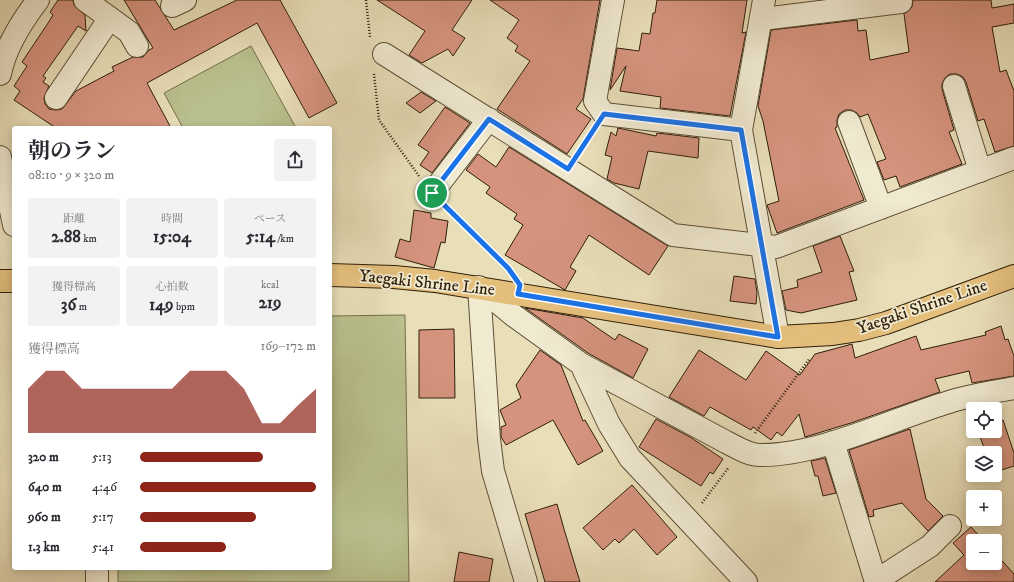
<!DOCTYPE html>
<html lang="ja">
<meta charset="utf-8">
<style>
body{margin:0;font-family:"IM FELL DW Pica","Noto Serif JP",serif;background:#f2f2f3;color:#2b2b33;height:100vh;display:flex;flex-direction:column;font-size:15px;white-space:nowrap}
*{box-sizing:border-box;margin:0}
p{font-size:13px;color:#7c7c81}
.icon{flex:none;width:22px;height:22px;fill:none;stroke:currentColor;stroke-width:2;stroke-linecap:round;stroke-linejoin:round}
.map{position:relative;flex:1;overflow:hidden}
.details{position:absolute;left:12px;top:126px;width:320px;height:444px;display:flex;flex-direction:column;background:#fff;border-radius:4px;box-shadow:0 2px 10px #0003}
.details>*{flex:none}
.fabs{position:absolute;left:966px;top:402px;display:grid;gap:8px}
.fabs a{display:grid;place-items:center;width:36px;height:36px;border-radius:4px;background:#fff;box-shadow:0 2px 10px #0003;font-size:20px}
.pin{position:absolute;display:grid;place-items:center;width:34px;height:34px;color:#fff;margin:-17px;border:2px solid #fff;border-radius:50%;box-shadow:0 1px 4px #0007}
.round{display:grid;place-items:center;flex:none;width:42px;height:42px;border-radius:4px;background:#f2f2f3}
.headline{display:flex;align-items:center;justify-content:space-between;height:68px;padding:0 16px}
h1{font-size:22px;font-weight:700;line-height:30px}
.figures{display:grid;grid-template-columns:repeat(3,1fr);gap:6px;height:68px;padding:4px 16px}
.figures div{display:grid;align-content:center;border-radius:4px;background:#f2f2f3;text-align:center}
.figures b{font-size:17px;font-weight:700}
.figures small{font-size:11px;font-weight:400}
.figures p{font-size:11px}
.chart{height:112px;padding:8px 16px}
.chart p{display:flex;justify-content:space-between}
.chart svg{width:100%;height:72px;margin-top:4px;fill:#8f2418;opacity:.7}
ul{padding:0 16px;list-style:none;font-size:13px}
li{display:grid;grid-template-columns:64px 48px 1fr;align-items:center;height:30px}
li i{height:10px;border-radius:5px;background:#8f2418}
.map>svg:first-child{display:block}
.green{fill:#b9c08d;stroke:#746f4c}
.building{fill:#d5937d;stroke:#2f1e0a}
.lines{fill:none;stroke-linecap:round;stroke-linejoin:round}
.minor-casing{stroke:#5d4e36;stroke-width:24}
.major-casing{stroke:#2f1e0a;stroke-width:24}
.path{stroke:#2f1e0a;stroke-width:2.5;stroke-dasharray:1 2;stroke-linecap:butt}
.minor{stroke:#f0ead1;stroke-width:22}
.major{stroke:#e4bf7c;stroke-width:22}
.route-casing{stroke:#fff;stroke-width:8}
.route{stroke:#1a73e8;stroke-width:5}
.labels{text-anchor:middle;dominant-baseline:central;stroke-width:3.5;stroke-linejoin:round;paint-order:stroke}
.street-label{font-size:17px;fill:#2f1e0a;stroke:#f0ead1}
</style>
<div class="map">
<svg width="1014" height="582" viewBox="0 0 1014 582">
<rect width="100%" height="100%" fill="#e8deb8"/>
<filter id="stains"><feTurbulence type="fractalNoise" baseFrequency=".005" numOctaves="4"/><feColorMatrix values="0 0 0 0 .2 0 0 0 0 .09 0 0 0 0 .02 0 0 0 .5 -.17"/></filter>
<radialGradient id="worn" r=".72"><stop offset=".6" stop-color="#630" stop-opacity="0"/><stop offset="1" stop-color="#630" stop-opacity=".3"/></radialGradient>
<path class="green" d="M251,46L296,128H183L164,93Z
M405,315L409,582H118V568H330V316Z"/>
<path class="building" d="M58,0H73L74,5L85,15L86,31L78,26L43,76L46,78L43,82L49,86L44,98L45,104L49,109L56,110L62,109L76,91L114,71L112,67L133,57H143L149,50L153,48L124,0H155L174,30L237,0H280L337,103L309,118L257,23L147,83L171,128H56L14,100L20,91L14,86L27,66L22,62L48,23L53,15L50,12Z
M377,0H472L452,30L465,38L453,56L448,49L422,63L409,55L425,31Z
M490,0H600L583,99L576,109L591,119L567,154L497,109L530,61L515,51L518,46L507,38L519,20Z
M657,0H747L742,33L746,32L730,116L660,108L661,97L620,91L626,66L610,90L617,48L639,51L642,33L650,34L653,13H655Z
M913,0H991L992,8L1014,4V23L992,27L1000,72L1006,70L1014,91V146L995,152L984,119L978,121L966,82L963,77L957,74H950L945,78L942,84V89L954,130L949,132L962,164L900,187L896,176L884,180L877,162L886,159L868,114L860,117L857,113L851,110H845L839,114L837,120V127L835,128L864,200L777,233L767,205L779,201L763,121L758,106L771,30L857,20L858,31L866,30L870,60L909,52L904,14L912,7Z
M421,92L436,101L420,113L406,103Z
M445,107L470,123L432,173L420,165L429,152L418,145Z
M618,128L656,136L657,133L699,138L698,158L648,151L639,189L614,183L607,179L612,157L605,155L611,132L616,136Z
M509,147L668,246L649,275L589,235L570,267L576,271L565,290L505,255L523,225L514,219L517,214L486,193L490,187L466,170L478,154L496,167Z
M414,210L431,213V218L448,221L445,243L441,242L434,268L395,257L400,239L410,242Z
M840,236L854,271L849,272L857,300L801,313L786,310L782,291L798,287L797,280L822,272L813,246Z
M734,276L755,279L757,293L756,304L730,301Z
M525,308L583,318L615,340L619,334L648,349L633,378L588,353Z
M1001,326L1005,340L1008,339L1014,356V376L972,383L969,371L935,379L940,392L851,423L805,437L799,414L782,436L777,432L771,440L753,427L751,430L710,407L704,416L669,397L699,350L746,380L766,351L800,375L815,354L852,344L855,358L916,336L921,350L986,335L985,332Z
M454,329L455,398H419V330Z
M540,350L561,365L583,421L585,420L603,451L578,465L553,420L506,445L501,437V427L506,425L500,410L521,398L516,385Z
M656,419L690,437L723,459L713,474L710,472L701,486L639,447Z
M1003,420L1014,453V466L995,472V453H986L978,431H995V423Z
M910,429L926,499L943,516L928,531L902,503L873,510L874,516L869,517L849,450Z
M825,458L836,493L823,496L818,476H815L811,461Z
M632,485L677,537L657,555L634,529L619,543L615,539L603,550L583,528Z
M557,504L564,529L580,582H545L525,514Z
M971,527L984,541H973V563H995V553L1014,574V582H935L964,555L953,543Z
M459,552L493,559L489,582H454Z"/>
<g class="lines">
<g class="minor-casing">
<path id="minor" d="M85,0L129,32L137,46
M613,0L595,101L604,114L741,130
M764,0L741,130L778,337
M172,6L185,0
M762,19L901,2
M384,54L673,235L776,247L1014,158
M0,74C5,48 22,21 38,0
M954,86L980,171
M56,98L110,18
M849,122L881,208
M0,157L14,225
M432,193L489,119
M479,287L513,315L581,364L609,424L630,458L746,582
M479,287L489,439L493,471L526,582
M581,364L726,442C736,447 748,455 760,455C818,456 893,419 949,402C970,395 993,392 1014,388
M833,442L876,582
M97,582V568
M879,582L885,575L930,546L950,526"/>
</g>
<g class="major-casing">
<path id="major" d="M330,275L394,277L435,281L778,337L833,334L859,330L886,323L1014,276
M0,281H14"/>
</g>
<path class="path" d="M366,0L370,37
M374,74L379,120L419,176
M579,152L592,131
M447,209L510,271
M755,433L810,358
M702,503L729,467"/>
<use href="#minor" class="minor"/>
<use href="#major" class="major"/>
</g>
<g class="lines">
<g class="route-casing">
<path id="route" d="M604,114L741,130L778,337L518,294L520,285L508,268L432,193L489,119L568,169Z"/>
</g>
<use href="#route" class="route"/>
</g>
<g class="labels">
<g class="street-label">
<text transform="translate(427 283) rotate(6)">Yaegaki Shrine Line</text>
<text transform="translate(922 307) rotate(-19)">Yaegaki Shrine Line</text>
</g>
</g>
<rect width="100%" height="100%" filter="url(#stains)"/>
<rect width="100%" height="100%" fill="url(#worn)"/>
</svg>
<div class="fabs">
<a><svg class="icon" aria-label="locate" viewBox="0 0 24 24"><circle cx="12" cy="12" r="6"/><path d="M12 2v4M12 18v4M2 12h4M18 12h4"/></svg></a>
<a><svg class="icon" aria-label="layers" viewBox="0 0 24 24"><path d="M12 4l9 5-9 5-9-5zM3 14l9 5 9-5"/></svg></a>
<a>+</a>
<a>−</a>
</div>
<div class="pin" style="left:432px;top:193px;background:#1e9e55"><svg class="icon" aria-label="arrive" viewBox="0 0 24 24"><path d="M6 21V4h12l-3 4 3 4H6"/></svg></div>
<section class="details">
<div class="headline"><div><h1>朝のラン</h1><p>08:10 · 9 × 320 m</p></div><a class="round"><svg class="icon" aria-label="share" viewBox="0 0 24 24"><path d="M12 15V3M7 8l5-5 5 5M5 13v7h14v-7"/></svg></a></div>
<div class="figures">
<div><p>距離</p><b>2.88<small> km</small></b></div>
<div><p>時間</p><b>15:04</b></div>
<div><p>ペース</p><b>5:14<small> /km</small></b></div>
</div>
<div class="figures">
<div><p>獲得標高</p><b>36<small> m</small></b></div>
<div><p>心拍数</p><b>149<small> bpm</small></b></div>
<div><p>kcal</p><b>219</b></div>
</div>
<div class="chart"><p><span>獲得標高</span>169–172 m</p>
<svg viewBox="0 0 160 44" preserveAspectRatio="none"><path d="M0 44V17L10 6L20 6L30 17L40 17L50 17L60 17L70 17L80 17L90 6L100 6L110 6L120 17L130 38L140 38L150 27L160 17V44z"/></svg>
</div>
<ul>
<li><b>320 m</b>5:13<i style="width:70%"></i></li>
<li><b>640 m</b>4:46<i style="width:100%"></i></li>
<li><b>960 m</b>5:17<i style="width:66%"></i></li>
<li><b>1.3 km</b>5:41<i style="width:49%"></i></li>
</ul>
</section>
</div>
